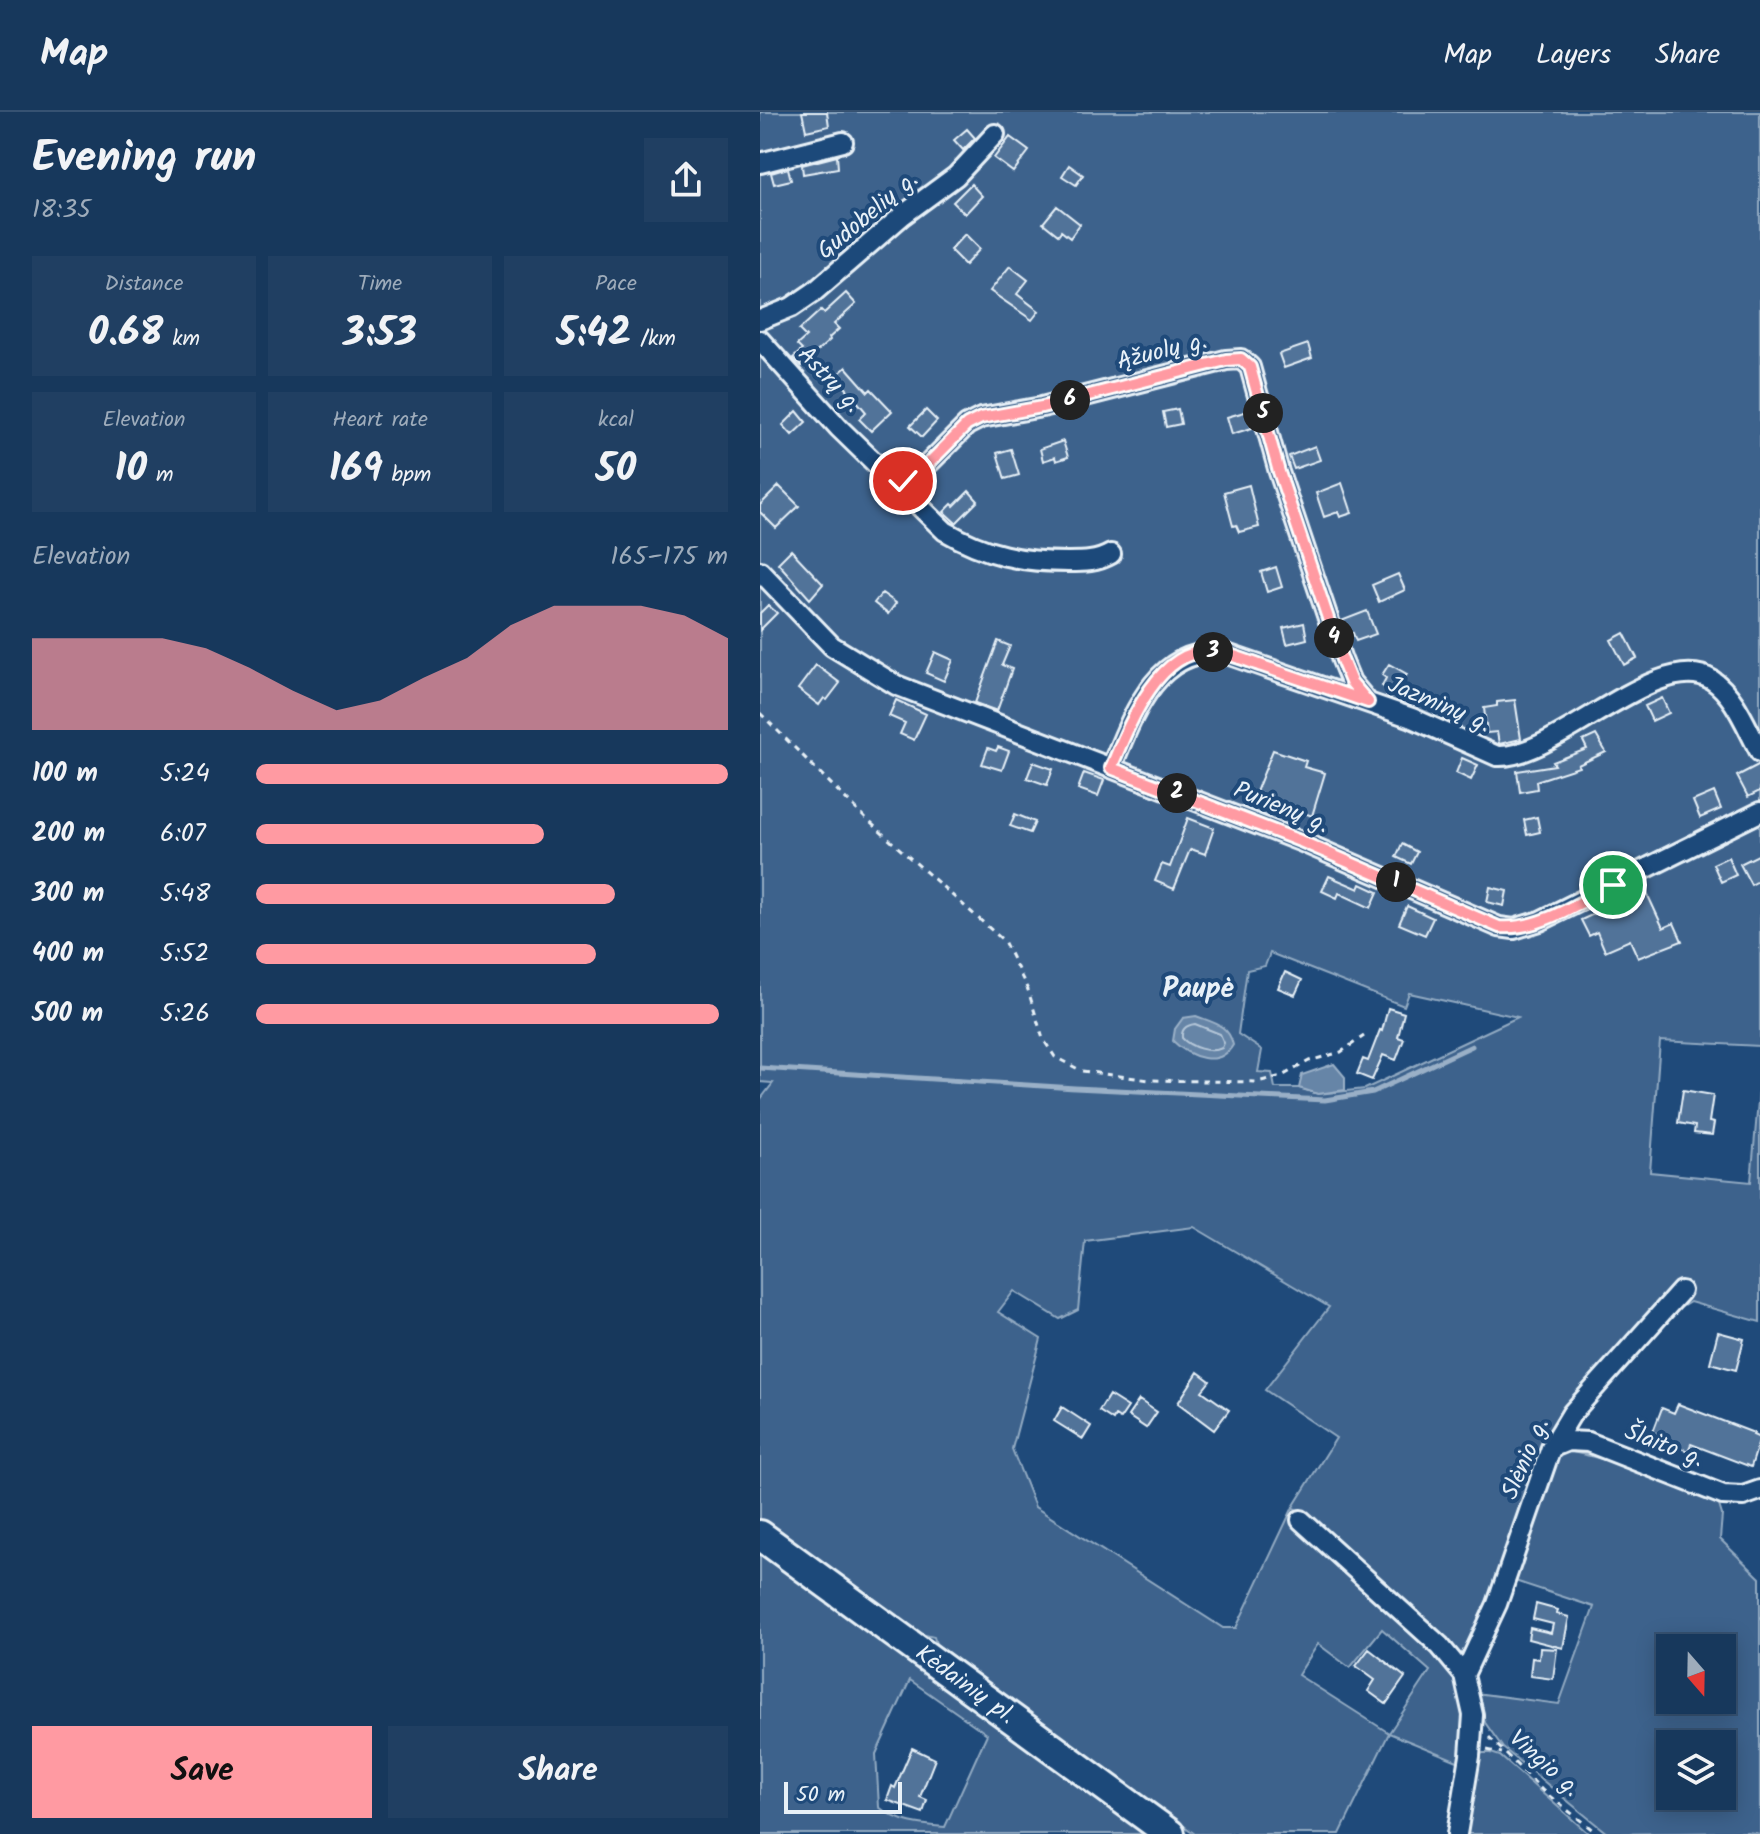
<!DOCTYPE html>
<meta charset="utf-8">
<style>
body{margin:0;font-family:Kalam,sans-serif;background:#203f62;color:#f1f3f6;height:100vh;display:flex;flex-direction:column;font-size:30px;white-space:nowrap}
*{box-sizing:border-box;margin:0}
p{font-size:26px;color:#9eacbb}
.icon{flex:none;width:44px;height:44px;fill:none;stroke:currentColor;stroke-width:2;stroke-linecap:round;stroke-linejoin:round}
.map{position:relative;flex:1;overflow:hidden}
.sheet{display:flex;flex-direction:column;background:#17385c;width:760px}
.sheet>*{flex:none}
.needle{width:52px;rotate:160deg}
.fabs{position:absolute;left:896px;top:1522px;display:grid;gap:16px}
.fabs a{display:grid;place-items:center;width:80px;height:80px;border-radius:0px;background:#17385c;box-shadow:0 4px 20px #0003,0 0 0 2px #365272;font-size:40px}
.scale{position:absolute;left:24px;bottom:20px;width:118px;box-sizing:border-box;padding-left:8px;border:4px solid #e8f1f8;border-top:0;font-size:22px;line-height:28px;white-space:nowrap;color:#e8f1f8;-webkit-text-stroke:6px #1f4a7a;paint-order:stroke}
.pin{position:absolute;display:grid;place-items:center;width:68px;height:68px;color:#fff;margin:-34px;border:4px solid #fff;border-radius:50%;box-shadow:0 2px 8px #0007}
.km{position:absolute;width:40px;height:40px;margin:-20px;border-radius:50%;background:#222;color:#fff;font-size:22px;line-height:40px;text-align:center}
.round{display:grid;place-items:center;flex:none;width:84px;height:84px;border-radius:0px;background:#203f62}
.headline{display:flex;align-items:center;justify-content:space-between;height:136px;padding:0 32px}
h1{font-size:44px;font-weight:600;line-height:60px}
.figures{display:grid;grid-template-columns:repeat(3,1fr);gap:12px;height:136px;padding:8px 32px}
.figures div{display:grid;align-content:center;border-radius:0px;background:#203f62;text-align:center}
.figures b{font-size:40px;font-weight:600}
.figures small{font-size:22px;font-weight:400}
.figures p{font-size:22px}
.chart{height:224px;padding:16px 32px}
.chart p{display:flex;justify-content:space-between}
.chart svg{width:100%;height:144px;margin-top:8px;fill:#ff9aa2;opacity:.7}
.button{display:flex;gap:16px;margin-top:auto;padding:16px 32px}
.button a{flex:1;height:92px;border-radius:0px;background:#ff9aa2;color:#111;font-size:32px;font-weight:600;line-height:92px;text-align:center}
.button a+a{background:#203f62;color:#f1f3f6}
ul{padding:0 32px;list-style:none;font-size:26px}
li{display:grid;grid-template-columns:128px 96px 1fr;align-items:center;height:60px}
li i{height:20px;border-radius:10px;background:#ff9aa2}
header{display:flex;align-items:center;gap:48px;box-sizing:border-box;height:112px;padding:0 40px;background:#17385c;border-bottom:2px solid #365272}
header strong{font-size:38px}
nav{display:flex;gap:44px;margin-inline-start:auto;font-size:28px}
main{display:flex;flex:1;min-height:0}
.map>svg:first-child{display:block}
.green{fill:#3c628c;stroke:#92aac2;stroke-width:2;fill-rule:evenodd}
.water{fill:#6685a7;stroke:#9ab0c7;stroke-width:2}
.lines{fill:none;stroke-linecap:round;stroke-linejoin:round}
.shore{stroke:#b4c6d8;stroke-width:2}
.stream{stroke:#9ab0c7;stroke-width:5}
.building{fill:#517399;stroke:#e8f1f8;stroke-width:2}
.street-casing{stroke:#e8f1f8;stroke-width:24}
.primary-casing{stroke:#e8f1f8;stroke-width:34}
.path{stroke:#e8f1f8;stroke-width:3;stroke-dasharray:6 6;stroke-linecap:butt}
.street{stroke:#1f4a7a;stroke-width:18}
.primary{stroke:#1f4a7a;stroke-width:28}
.route-casing{stroke:#fff;stroke-width:16}
.route{stroke:#ff9aa2;stroke-width:10}
.labels{text-anchor:middle;dominant-baseline:central;stroke-width:8;stroke-linejoin:round;paint-order:stroke}
.street-label{font-size:24px;fill:#e8f1f8;stroke:#1f4a7a}
.quarter-label{font-size:28px;font-weight:bold;fill:#e8f1f8;stroke:#1f4a7a}
</style>
<header>
<strong>Map</strong>
<nav><a>Map</a><a>Layers</a><a>Share</a></nav>
</header>
<main>
<section class="sheet">
<div class="headline"><div><h1>Evening run</h1><p>18:35</p></div><a class="round"><svg class="icon" aria-label="share" viewBox="0 0 24 24"><path d="M12 15V3M7 8l5-5 5 5M5 13v7h14v-7"/></svg></a></div>
<div class="figures">
<div><p>Distance</p><b>0.68<small> km</small></b></div>
<div><p>Time</p><b>3:53</b></div>
<div><p>Pace</p><b>5:42<small> /km</small></b></div>
</div>
<div class="figures">
<div><p>Elevation</p><b>10<small> m</small></b></div>
<div><p>Heart rate</p><b>169<small> bpm</small></b></div>
<div><p>kcal</p><b>50</b></div>
</div>
<div class="chart"><p><span>Elevation</span>165–175 m</p>
<svg viewBox="0 0 160 44" preserveAspectRatio="none"><path d="M0 44V16L10 16L20 16L30 16L40 19L50 25L60 32L70 38L80 35L90 28L100 22L110 12L120 6L130 6L140 6L150 9L160 16V44z"/></svg>
</div>
<ul>
<li><b>100 m</b>5:24<i style="width:100%"></i></li>
<li><b>200 m</b>6:07<i style="width:61%"></i></li>
<li><b>300 m</b>5:48<i style="width:76%"></i></li>
<li><b>400 m</b>5:52<i style="width:72%"></i></li>
<li><b>500 m</b>5:26<i style="width:98%"></i></li>
</ul>
<div class="button"><a>Save</a><a>Share</a></div>
</section>
<div class="map">
<svg width="1000" height="1722" viewBox="0 0 1000 1722">
<rect width="100%" height="100%" fill="#1f4a7a"/>
<filter id="ink" filterUnits="userSpaceOnUse"><feTurbulence type="fractalNoise" baseFrequency=".0125" numOctaves="2"/><feDisplacementMap in="SourceGraphic" scale="16" xChannelSelector="R" yChannelSelector="G"/><feConvolveMatrix kernelMatrix="1 2 1 2 8 2 1 2 1" color-interpolation-filters="sRGB"/></filter>
<g filter="url(#ink)">
<path class="green" d="M0,0H1000V934L900,929L890,1060L991,1070L1000,966V1210L930,1190L866,1229L792,1336C848,1346 906,1365 958,1390L962,1403L960,1427L1000,1466V1722L988,1720L848,1722L743,1636L726,1612L715,1581L799,1592L834,1495L755,1469L738,1504L702,1552L545,1402L534,1396L541,1408L682,1541C710,1580 707,1604 700,1650L629,1621L580,1722H435L176,1532L174,1525L161,1522L137,1507L0,1408V988L13,971L0,970ZM510,841L644,894L649,881L758,905L605,977L558,982L539,976H515L512,961L498,960L502,938L478,922L487,858L505,854ZM434,1115L569,1195L505,1278L576,1326L533,1395L476,1516H463L275,1395L252,1337L281,1227L238,1200L254,1179L300,1207L318,1198L325,1129ZM622,1517L670,1559L629,1621L538,1563L558,1532L590,1556ZM910,1536H962V1588H910ZM910,1632H962V1684H910Z
M0,1435L390,1722H0ZM150,1568L227,1622L185,1715C161,1713 138,1711 119,1695L116,1642Z
M723,1641H731L740,1644L829,1722H701L717,1645Z"/>
<path class="water" d="M436,904C454,911 469,913 473,933C459,957 429,945 413,929L415,917L423,906Z
M574,952L585,965V978L558,982L539,976L542,963Z"/>
<g class="lines">
<path class="shore" d="M435,912L460,922L464,931L462,936C450,942 430,935 422,926C421,917 427,913 435,912Z"/>
<path class="stream" d="M0,956L315,976L565,988L613,980L712,934"/>
</g>
<path class="building" d="M42,0H67L69,14L46,19Z
M207,17L215,26L203,38L194,28Z
M250,25L269,39L253,60L234,46Z
M77,44L78,56L43,62L42,53Z
M309,53L323,63L316,73L302,64Z
M28,56L31,68L14,72L11,61Z
M211,72L222,84L205,102L193,90Z
M297,94L320,112L310,126L301,119L298,123L283,111Z
M205,122L220,137L205,153L190,138Z
M250,154L268,168L257,182L279,199L272,208L230,179Z
M86,181L96,192L74,212L79,217L69,226L70,228L41,254L33,246L42,238L37,233L46,225L39,218L61,198L64,201Z
M548,232L552,246L524,256L519,242Z
M86,255L108,280L111,277L132,299L111,319L99,307L106,300L76,264Z
M418,297L421,312L406,315L403,300Z
M166,298L177,309L162,325L150,314Z
M37,299L46,310L32,323L23,313Z
M488,299L492,316L472,322L467,305Z
M303,329L308,345L296,349L295,345L283,349L280,337Z
M555,334L560,348L534,357L529,344Z
M251,337L259,363L245,367L237,341Z
M582,371L592,401L580,405L578,400L564,405L556,381Z
M489,373L499,415L479,420L476,413L473,414L464,380Z
M19,374L39,394L16,416L0,400V393Z
M209,379L218,389L196,411L184,400L192,392L194,394Z
M31,438L63,472L50,487L18,451Z
M516,455L522,475L507,480L501,460Z
M638,462L645,478L619,490L612,473Z
M122,481L136,491L128,502L114,491Z
M8,493L17,501L0,518V501Z
M607,499L616,522L596,529L593,521L586,523L581,509Z
M544,511L547,527L527,532L523,516Z
M864,521L877,546L864,553L851,528Z
M238,529L250,534L242,553L252,557L237,599L215,591Z
M175,540L193,548L184,569L166,561Z
M629,552L647,562L635,582L622,574L626,566L622,563Z
M56,553L80,571L67,588L64,586L59,593L38,577Z
M902,586L909,601L892,609L885,594Z
M136,588L166,602L154,628L140,622L145,611L129,604Z
M755,588L761,627L739,632L737,620L727,621L724,596L737,594V590Z
M836,623L846,640L818,653L819,655L776,669L777,677L760,680L757,659L795,653L793,650L827,637L823,629Z
M238,635L249,639L242,658L222,652L228,636L236,639Z
M513,638L546,649L544,655L565,661L552,704L524,693L523,696L494,685Z
M702,646L718,653L711,668L696,661Z
M273,650L293,657L287,673L267,666Z
M1000,652V679L988,685L977,664Z
M324,661L344,668L338,684L318,677Z
M954,680L961,697L940,706L933,689Z
M255,702L275,710L270,721L250,714Z
M777,705L780,720L767,723L764,708Z
M428,706L454,716L445,742L431,737L429,740L414,777L395,769L402,752L410,755Z
M642,732L657,740L651,752L636,745Z
M1000,742V768L991,773L980,752Z
M968,745L976,763L961,770L953,752Z
M569,764L599,777L601,772L618,780L611,796L579,781L577,786L562,779Z
M730,775L747,779L744,794L727,790Z
M884,775L903,816L914,811L922,829L878,846L870,828L845,839L837,820L829,824L821,808L862,789L860,786Z
M647,794L673,806L665,823L639,812Z
M525,860L542,868L535,883L518,876Z
M628,896L644,901L638,925L644,927L636,948L623,943L612,968L597,962L603,947L608,949L620,918L622,919Z
M923,978L953,983L949,1010L954,1011L952,1023L934,1021L935,1014L918,1011Z
M958,1220L984,1227L976,1258L950,1251Z
M438,1260L450,1269L442,1279L469,1298L454,1318L418,1291Z
M349,1283L368,1295L360,1307L355,1304L353,1308L339,1299Z
M379,1288L397,1300L386,1316L368,1304Z
M918,1292L994,1321L993,1323L1000,1326L991,1355L931,1332L928,1339L903,1329L905,1325L893,1320L902,1296L914,1301Z
M302,1295L331,1314L323,1327L294,1309Z
M776,1492L798,1498L797,1502L809,1505L803,1536L768,1527L770,1516L791,1521L793,1512L773,1507Z
M780,1536L797,1537L793,1567L770,1564L772,1546L779,1547Z
M609,1537L645,1565L626,1592L608,1579L615,1568L596,1554Z
M152,1636L175,1647L160,1685L167,1688L163,1701L127,1688L132,1674L135,1676Z"/>
<g class="lines">
<g class="street-casing">
<path id="street" d="M0,51L83,30
M0,208L32,195L54,180L143,103L196,64L235,22
M0,228L79,316L185,419C226,443 261,450 308,450C324,450 337,450 351,442
M136,371L166,354L207,313L221,306L282,295L466,248L481,247L490,255L519,360L582,548L591,570L606,588
M0,459L72,534L136,573L540,729L739,815L754,817L780,809L1000,700
M351,656C372,605 396,534 464,541L652,606L737,644C794,648 900,534 952,568C975,583 987,617 1000,640
M791,1336L808,1329L828,1330L963,1383L983,1384L1000,1378
M541,1408L680,1534L704,1563L713,1603L710,1644L697,1722
M704,1563L737,1492L791,1336L812,1301L921,1179"/>
</g>
<g class="primary-casing">
<g id="primary">
<path id="s1" d="M0,1423L410,1722"/>
</g>
</g>
<path class="path" d="M0,601L105,706L244,829L268,878L283,927L295,945L322,959L390,968L497,970L522,964L549,949L581,940L604,924
M729,1625L783,1679L838,1722
M727,1638L742,1641"/>
<use href="#street" class="street"/>
<use href="#primary" class="primary"/>
</g>
</g>
<g class="lines" filter="url(#ink)">
<g class="route-casing">
<path id="route" d="M143,369L166,354L207,313L221,306L282,295L466,248L481,247L490,255L519,360L582,548L591,570L608,590C573,578 537,566 502,554C485,548 467,540 449,539C396,539 368,616 351,656L540,729L739,815C779,819 819,790 853,773"/>
</g>
<use href="#route" class="route"/>
</g>
<g class="labels">
<g class="street-label">
<text transform="translate(108 104) rotate(-40)">Gudobelių g.</text>
<text transform="translate(402 240) rotate(-14)">Ąžuolų g.</text>
<text transform="translate(69 268) rotate(47)">Astrų g.</text>
<text transform="translate(679 593) rotate(23)">Jazminų g.</text>
<text transform="translate(521 696) rotate(22)">Purienų g.</text>
<text transform="translate(904 1334) rotate(21)">Šlaito g.</text>
<text transform="translate(766 1347) rotate(-67)">Slėnio g.</text>
<text stroke="none"><textPath href="#s1" startOffset="254">Kėdainių pl.</textPath></text>
<text transform="translate(784 1652) rotate(42)">Vingio g.</text>
</g>
<g class="quarter-label">
<text x="438" y="877">Paupė</text>
</g>
</g>
</svg>
<div class="fabs">
<a><svg class="needle" viewBox="-14 -14 28 28"><path d="M0-13l5 13h-10z" fill="#e53935"/><path d="M0 13l5-13h-10z" fill="#9eacbb"/></svg></a>
<a><svg class="icon" aria-label="layers" viewBox="0 0 24 24"><path d="M12 4l9 5-9 5-9-5zM3 14l9 5 9-5"/></svg></a>
</div>
<div class="scale">50 m</div>
<div class="pin" style="left:853px;top:773px;background:#1e9e55"><svg class="icon" aria-label="arrive" viewBox="0 0 24 24"><path d="M6 21V4h12l-3 4 3 4H6"/></svg></div>
<div class="pin" style="left:143px;top:369px;background:#d93025"><svg class="icon" aria-label="check" viewBox="0 0 24 24"><path d="M5 12l5 5 9-10"/></svg></div>
<b class="km" style="left:636px;top:770px">1</b>
<b class="km" style="left:417px;top:681px">2</b>
<b class="km" style="left:453px;top:540px">3</b>
<b class="km" style="left:574px;top:526px">4</b>
<b class="km" style="left:503px;top:301px">5</b>
<b class="km" style="left:310px;top:288px">6</b>
</div>
</main>
